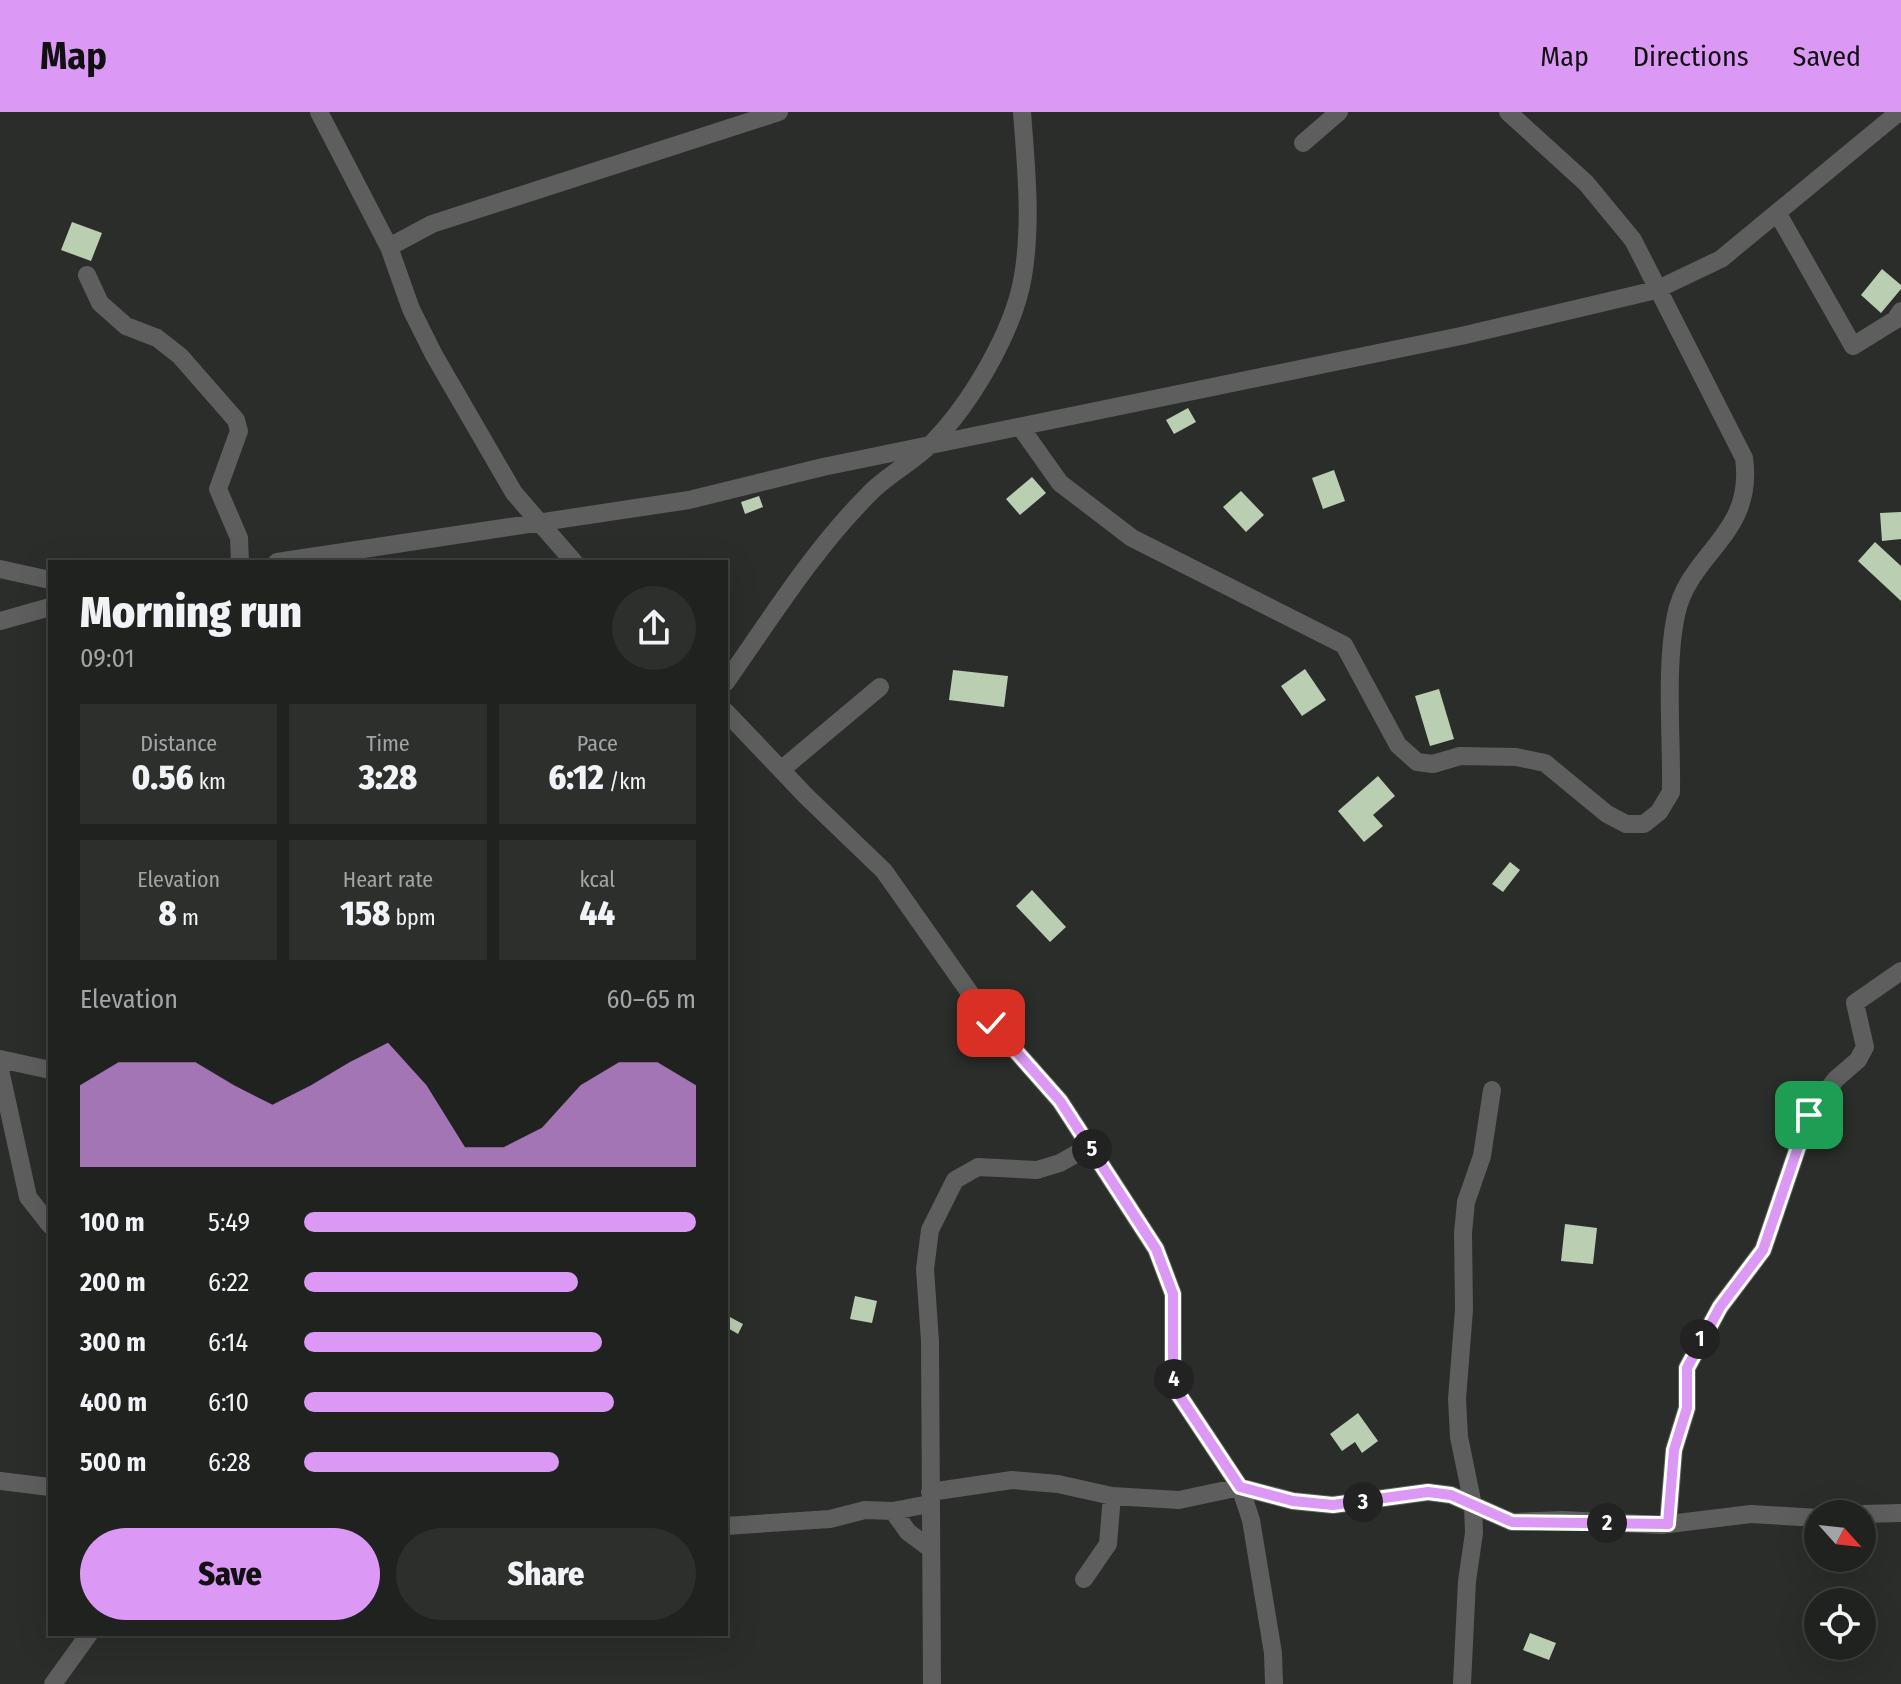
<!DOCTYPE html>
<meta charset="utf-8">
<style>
body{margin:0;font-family:"Fira Sans Condensed",sans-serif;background:#2d2f2d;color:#f1f3f6;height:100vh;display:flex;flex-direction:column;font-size:30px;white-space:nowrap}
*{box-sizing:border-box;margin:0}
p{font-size:26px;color:#a2a4a5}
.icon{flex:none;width:44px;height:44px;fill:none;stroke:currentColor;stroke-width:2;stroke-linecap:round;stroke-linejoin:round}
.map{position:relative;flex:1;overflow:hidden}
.sheet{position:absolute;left:48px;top:448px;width:680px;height:1076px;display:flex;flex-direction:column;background:#202220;border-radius:0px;box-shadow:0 8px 32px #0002,0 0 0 2px #3d3f3e}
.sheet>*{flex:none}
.needle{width:52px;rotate:117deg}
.buttons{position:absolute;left:1804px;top:1388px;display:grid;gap:16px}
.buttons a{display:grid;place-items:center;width:72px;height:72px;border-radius:50%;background:#202220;box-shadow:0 8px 32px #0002,0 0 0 2px #3d3f3e;font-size:40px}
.pin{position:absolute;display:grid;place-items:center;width:68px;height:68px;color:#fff;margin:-34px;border-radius:16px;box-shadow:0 4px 12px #0006}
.km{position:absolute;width:40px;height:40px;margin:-20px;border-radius:50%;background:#222;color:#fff;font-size:22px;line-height:40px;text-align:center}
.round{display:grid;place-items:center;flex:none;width:84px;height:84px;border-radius:42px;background:#2d2f2d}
.head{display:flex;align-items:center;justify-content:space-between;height:136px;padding:0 32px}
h1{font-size:44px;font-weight:800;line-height:60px}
.metrics{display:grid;grid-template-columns:repeat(3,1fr);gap:12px;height:136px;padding:8px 32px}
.metrics div{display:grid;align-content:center;border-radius:0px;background:#2d2f2d;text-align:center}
.metrics b{font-size:34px;font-weight:800}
.metrics small{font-size:22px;font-weight:400}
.metrics p{font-size:22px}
.chart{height:224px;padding:16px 32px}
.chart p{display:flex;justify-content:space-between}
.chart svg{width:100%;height:144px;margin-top:8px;fill:#db99f5;opacity:.7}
.cta{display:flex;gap:16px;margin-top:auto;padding:16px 32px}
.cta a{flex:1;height:92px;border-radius:48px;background:#db99f5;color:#111;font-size:32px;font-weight:800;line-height:92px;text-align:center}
.cta a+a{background:#2d2f2d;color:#f1f3f6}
ul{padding:0 32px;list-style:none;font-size:26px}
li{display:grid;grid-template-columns:128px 96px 1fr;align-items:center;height:60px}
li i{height:20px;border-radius:10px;background:#db99f5}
header{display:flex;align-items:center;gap:48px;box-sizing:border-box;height:112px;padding:0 40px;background:#db99f5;color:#111}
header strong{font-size:38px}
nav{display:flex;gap:44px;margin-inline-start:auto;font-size:28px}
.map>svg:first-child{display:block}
.building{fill:#baceb1}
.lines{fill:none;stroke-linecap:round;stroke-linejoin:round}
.street{stroke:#5d5e5d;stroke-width:18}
.route-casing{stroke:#fff;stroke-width:16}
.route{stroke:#db99f5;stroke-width:10}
</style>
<header>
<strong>Map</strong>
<nav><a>Map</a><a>Directions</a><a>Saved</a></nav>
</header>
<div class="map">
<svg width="1901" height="1572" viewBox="0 0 1901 1572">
<rect width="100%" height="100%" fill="#2b2d2a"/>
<path class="building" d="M72,110L102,121L91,149L61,138Z
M1882,157L1901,173V177L1881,201L1861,183Z
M1188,296L1196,310L1174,322L1166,308Z
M1334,358L1345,389L1323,397L1312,366Z
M1032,365L1046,381L1020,403L1006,387Z
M1241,379L1264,403L1246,420L1223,395Z
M759,384L763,395L745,402L741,390Z
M1901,400V427L1882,429L1880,401Z
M1875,430L1901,454V489L1858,449Z
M1305,557L1326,588L1302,604L1281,574Z
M953,558L1008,564L1004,595L949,588Z
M1439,577L1454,627L1430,634L1415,584Z
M1378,664L1395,684L1373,703L1383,714L1364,730L1338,699Z
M1510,750L1520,758L1503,780L1492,772Z
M1032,778L1066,815L1050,830L1016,794Z
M1565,1112L1597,1116L1593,1152L1561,1149Z
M855,1184L877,1189L872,1211L850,1207Z
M726,1203L743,1212L738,1222L726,1215Z
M1358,1301L1378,1329L1362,1341L1355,1330L1342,1339L1330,1322Z
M1530,1521L1556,1531L1549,1548L1523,1538Z"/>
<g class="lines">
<path class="street" d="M319,0L389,135L411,197L434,243L514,381L574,450
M1303,31L1339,0
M1778,102L1853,234L1895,208L1901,199
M389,135L432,112L779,0
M87,163L100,191L126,214L157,226L180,244L236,308L239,319L218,377L239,426L240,450
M1021,316L1060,371L1132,426L1344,533L1398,633L1417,650L1433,652L1460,644L1516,645L1545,651L1607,702L1626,712H1644L1659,700L1671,680C1672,627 1665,554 1676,503C1689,440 1755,423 1744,346L1633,128L1586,71L1508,0
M277,450L689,388L823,355L1461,224L1656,178L1721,147L1899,0
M0,457L50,468
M0,509L50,495
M726,570C771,506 814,437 869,382C887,363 912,351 931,332C970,293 1014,219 1023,164C1032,110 1026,54 1022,0
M726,600L806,684L884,759L991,911L1060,989L1156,1137L1173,1182V1255L1179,1283L1240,1375L1251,1408L1273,1541L1274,1572
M781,658L880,575
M0,947L50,958
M0,958L28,1085L50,1113
M0,1369L50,1375
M930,1380L1012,1368L1058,1372L1112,1384L1179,1388L1240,1375L1293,1389L1333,1393L1428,1380L1451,1383L1512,1410L1563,1408L1661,1413L1751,1402L1818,1406
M893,1399L908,1420L931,1437
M1862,1402L1901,1401
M1668,1412L1674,1338L1687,1296V1256L1720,1195L1763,1138L1809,1003L1836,967L1858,948L1865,935L1855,891L1901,859
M726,1414L830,1407L865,1398L893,1399L929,1392
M1084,1467L1108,1432L1112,1384
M53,1572L89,1522
M932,1572L930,1229L925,1157L930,1118L955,1068L978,1055L1037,1058L1060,1051L1090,1034
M1462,1572L1467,1469L1474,1421L1473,1393L1459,1325L1457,1287L1464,1198L1463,1121L1466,1090L1482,1044L1492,978"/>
</g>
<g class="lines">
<g class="route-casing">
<path id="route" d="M991,911L1060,989L1156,1137L1173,1182V1255L1179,1283L1240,1375L1293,1389L1333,1393L1428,1380L1451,1383L1512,1410L1668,1412L1674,1338L1687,1296V1256L1720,1195L1763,1138L1809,1003"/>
</g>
<use href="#route" class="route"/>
</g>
</svg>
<div class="buttons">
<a><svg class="needle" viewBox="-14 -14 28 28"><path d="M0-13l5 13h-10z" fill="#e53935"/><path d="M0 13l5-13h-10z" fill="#a2a4a5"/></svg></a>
<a><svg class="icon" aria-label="locate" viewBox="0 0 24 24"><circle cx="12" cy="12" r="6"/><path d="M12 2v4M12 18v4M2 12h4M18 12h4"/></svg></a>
</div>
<div class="pin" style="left:1809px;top:1003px;background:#1e9e55"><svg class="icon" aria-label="arrive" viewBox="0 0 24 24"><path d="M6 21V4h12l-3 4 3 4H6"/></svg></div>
<div class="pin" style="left:991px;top:911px;background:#d93025"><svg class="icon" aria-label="check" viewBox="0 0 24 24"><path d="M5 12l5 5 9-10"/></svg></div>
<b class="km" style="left:1700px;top:1227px">1</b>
<b class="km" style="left:1607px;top:1411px">2</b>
<b class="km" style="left:1363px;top:1390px">3</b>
<b class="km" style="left:1174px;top:1267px">4</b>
<b class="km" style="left:1092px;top:1037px">5</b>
<section class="sheet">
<div class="head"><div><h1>Morning run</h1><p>09:01</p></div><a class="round"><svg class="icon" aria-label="share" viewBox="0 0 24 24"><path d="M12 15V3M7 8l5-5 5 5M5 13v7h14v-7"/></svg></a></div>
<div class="metrics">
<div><p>Distance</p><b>0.56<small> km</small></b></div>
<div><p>Time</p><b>3:28</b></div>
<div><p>Pace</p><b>6:12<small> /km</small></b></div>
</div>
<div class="metrics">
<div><p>Elevation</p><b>8<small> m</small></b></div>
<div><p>Heart rate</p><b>158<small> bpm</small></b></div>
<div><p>kcal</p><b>44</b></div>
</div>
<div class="chart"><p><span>Elevation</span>60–65 m</p>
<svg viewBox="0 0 160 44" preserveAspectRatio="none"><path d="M0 44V19L10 12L20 12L30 12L40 19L50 25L60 19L70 12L80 6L90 19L100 38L110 38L120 32L130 19L140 12L150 12L160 19V44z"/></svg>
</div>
<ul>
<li><b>100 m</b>5:49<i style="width:100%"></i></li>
<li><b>200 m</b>6:22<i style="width:70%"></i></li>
<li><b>300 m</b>6:14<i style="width:76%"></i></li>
<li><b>400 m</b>6:10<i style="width:79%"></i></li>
<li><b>500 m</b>6:28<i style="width:65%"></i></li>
</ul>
<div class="cta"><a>Save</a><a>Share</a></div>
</section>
</div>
